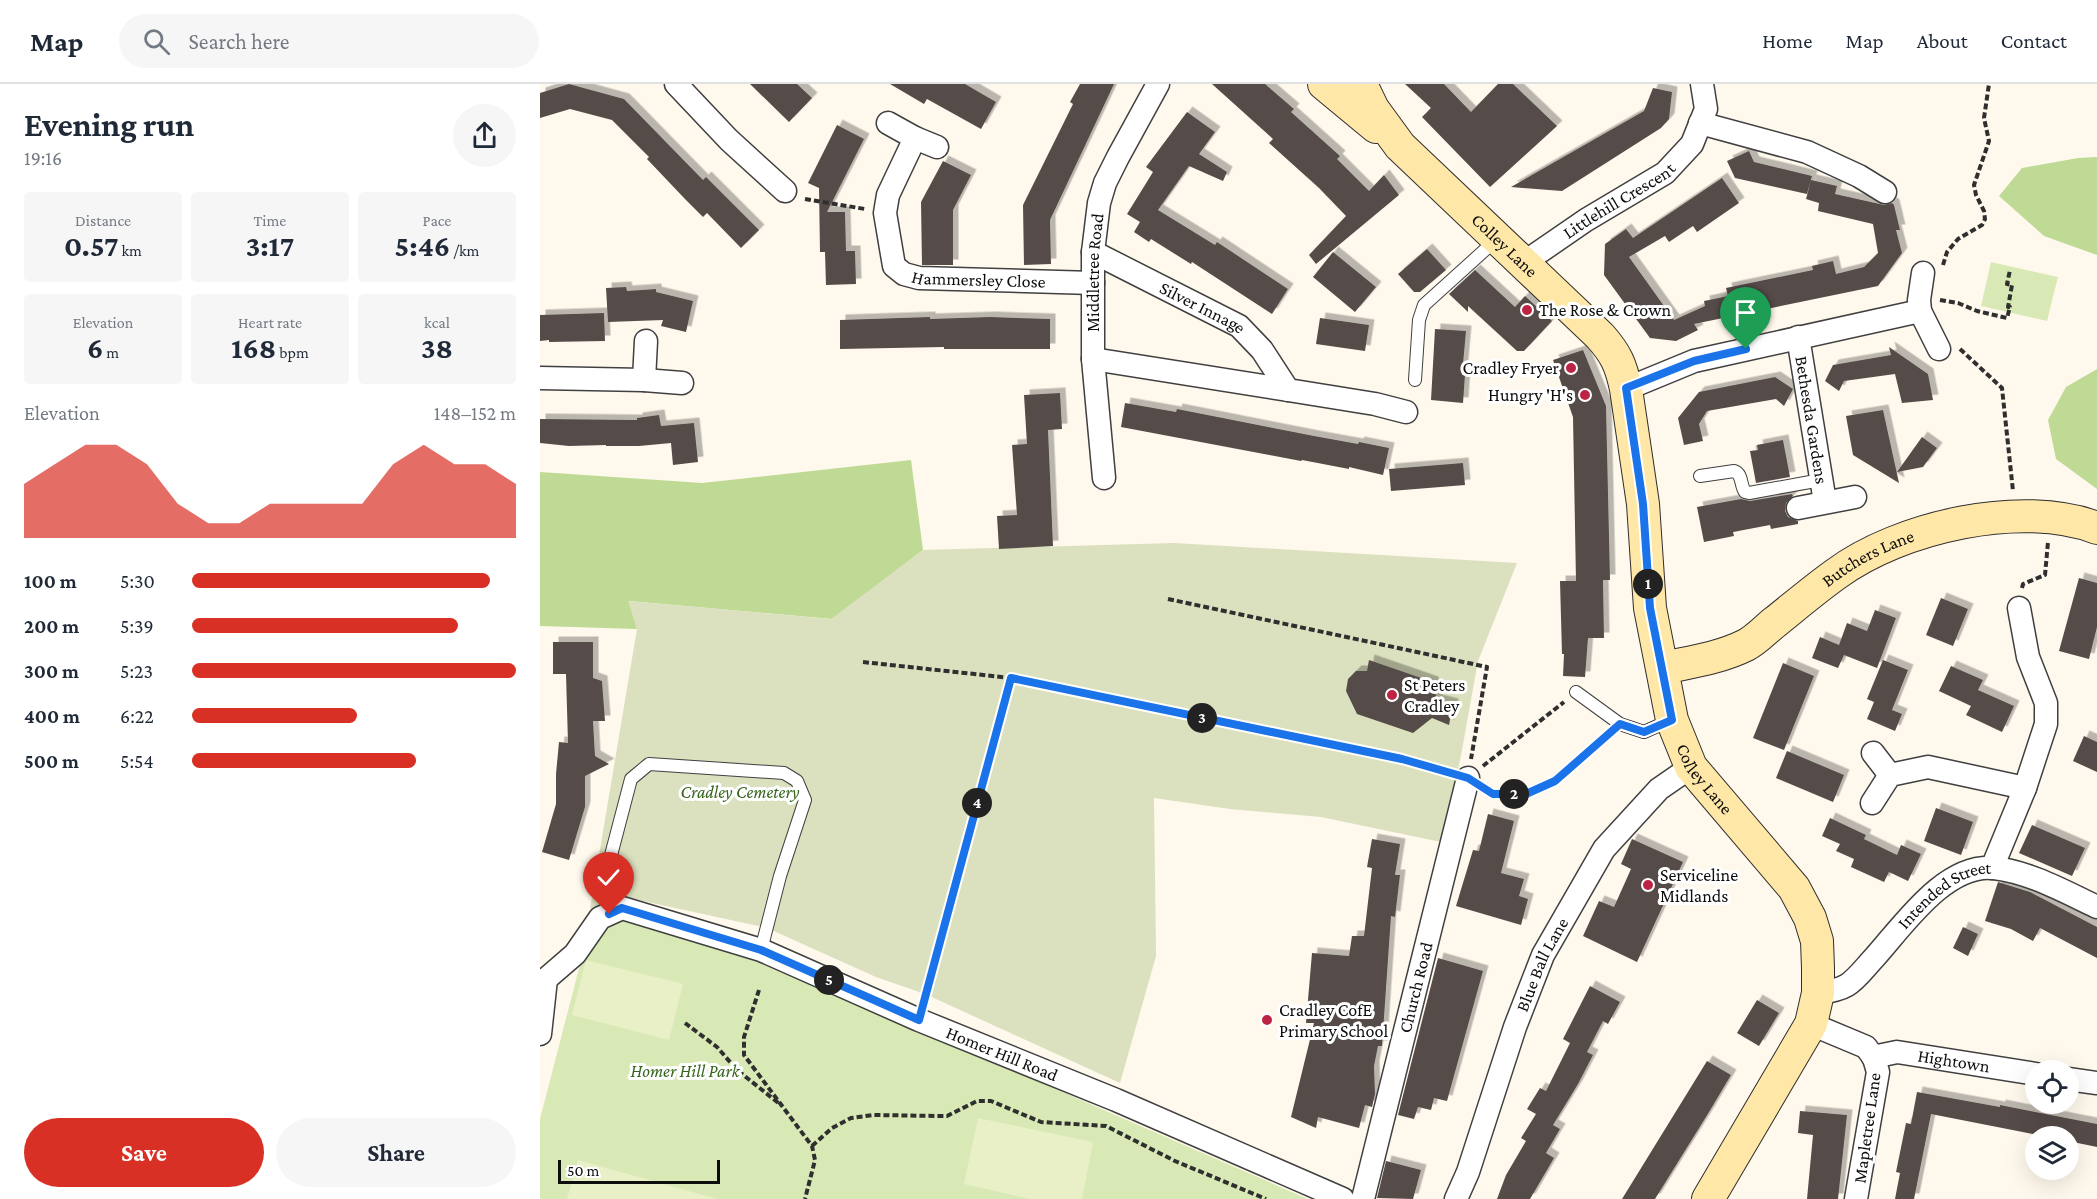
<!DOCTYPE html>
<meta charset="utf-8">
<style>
body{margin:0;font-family:"Crimson Pro",serif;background:#f6f6f7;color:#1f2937;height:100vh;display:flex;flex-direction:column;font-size:22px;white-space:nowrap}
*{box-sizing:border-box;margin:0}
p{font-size:20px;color:#747a83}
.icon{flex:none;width:33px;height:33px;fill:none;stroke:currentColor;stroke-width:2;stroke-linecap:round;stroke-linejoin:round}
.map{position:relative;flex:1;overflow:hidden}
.side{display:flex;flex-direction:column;background:#fff;width:540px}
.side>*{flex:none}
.buttons{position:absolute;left:1485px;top:976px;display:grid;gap:12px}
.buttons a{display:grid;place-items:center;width:54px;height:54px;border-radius:50%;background:#fff;box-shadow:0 6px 24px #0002;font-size:30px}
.scale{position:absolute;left:18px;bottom:15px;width:162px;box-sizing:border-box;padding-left:6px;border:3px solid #0d0d0d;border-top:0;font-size:16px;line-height:21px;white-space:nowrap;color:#0d0d0d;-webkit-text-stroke:4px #fff;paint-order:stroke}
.pin{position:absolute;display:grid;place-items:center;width:51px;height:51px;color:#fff;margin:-62px -26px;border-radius:50% 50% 50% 0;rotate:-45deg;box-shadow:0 0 6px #0007}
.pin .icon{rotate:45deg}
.km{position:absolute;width:30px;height:30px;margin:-15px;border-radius:50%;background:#222;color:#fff;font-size:16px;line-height:30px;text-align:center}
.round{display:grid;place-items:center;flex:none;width:63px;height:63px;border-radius:32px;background:#f6f6f7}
.head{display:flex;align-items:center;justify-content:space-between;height:102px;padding:0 24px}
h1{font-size:33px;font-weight:700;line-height:45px}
.stats{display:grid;grid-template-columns:repeat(3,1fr);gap:9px;height:102px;padding:6px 24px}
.stats div{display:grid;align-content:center;border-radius:6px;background:#f6f6f7;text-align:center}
.stats b{font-size:30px;font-weight:700}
.stats small{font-size:16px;font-weight:400}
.stats p{font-size:16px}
.chart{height:168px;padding:12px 24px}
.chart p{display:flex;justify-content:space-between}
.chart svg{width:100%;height:108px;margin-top:6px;fill:#d93025;opacity:.7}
.primary-button{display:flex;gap:12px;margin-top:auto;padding:12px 24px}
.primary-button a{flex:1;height:69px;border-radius:36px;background:#d93025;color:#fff;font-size:24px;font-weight:700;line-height:69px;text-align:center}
.primary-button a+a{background:#f6f6f7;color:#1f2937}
ul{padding:0 24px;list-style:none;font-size:20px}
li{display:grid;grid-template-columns:96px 72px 1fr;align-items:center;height:45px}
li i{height:15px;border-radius:8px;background:#d93025}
header{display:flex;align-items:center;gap:36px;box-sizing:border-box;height:84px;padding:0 30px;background:#fff;border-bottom:2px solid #e0e1e3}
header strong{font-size:28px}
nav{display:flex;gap:33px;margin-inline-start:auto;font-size:21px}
.search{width:420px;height:54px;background:#f6f6f7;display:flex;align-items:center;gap:15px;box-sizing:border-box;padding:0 21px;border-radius:33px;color:#747a83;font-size:22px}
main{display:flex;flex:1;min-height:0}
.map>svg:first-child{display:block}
.green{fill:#d9e9b6}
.forest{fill:#bfda95}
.cemetery{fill:#dbe0be}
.pitch{fill:#e9f0c8}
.building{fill:#554c49;filter:url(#shadow)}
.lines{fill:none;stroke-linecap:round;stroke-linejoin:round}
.lane-casing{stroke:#404040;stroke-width:14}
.street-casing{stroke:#404040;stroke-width:25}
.secondary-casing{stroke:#2f2f2f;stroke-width:34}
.path{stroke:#2f2f2f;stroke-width:4;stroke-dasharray:6 3;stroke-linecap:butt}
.lane{stroke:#fff;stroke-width:12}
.street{stroke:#fff;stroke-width:22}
.secondary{stroke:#ffe7a7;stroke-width:32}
.route-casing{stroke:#fff;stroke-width:12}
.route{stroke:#1a73e8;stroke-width:8}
.poi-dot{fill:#bd2444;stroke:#fff;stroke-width:2}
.labels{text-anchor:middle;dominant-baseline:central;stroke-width:6;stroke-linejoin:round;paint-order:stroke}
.street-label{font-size:18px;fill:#0d0d0d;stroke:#fff}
.poi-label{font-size:18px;fill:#0d0d0d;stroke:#fff;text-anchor:start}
.park-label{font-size:18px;font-style:italic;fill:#37641d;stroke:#fff}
</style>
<header>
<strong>Map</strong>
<div class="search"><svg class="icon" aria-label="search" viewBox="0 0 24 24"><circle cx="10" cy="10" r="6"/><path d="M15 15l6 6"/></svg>Search here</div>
<nav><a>Home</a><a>Map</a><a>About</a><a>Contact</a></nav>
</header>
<main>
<section class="side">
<div class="head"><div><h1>Evening run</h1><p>19:16</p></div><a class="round"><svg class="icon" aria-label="share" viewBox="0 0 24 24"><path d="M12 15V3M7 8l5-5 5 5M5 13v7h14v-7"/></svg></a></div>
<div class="stats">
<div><p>Distance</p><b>0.57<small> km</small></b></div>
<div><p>Time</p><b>3:17</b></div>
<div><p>Pace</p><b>5:46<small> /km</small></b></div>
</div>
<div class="stats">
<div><p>Elevation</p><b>6<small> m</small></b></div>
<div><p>Heart rate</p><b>168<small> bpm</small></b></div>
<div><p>kcal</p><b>38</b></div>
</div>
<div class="chart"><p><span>Elevation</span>148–152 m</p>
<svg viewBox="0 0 160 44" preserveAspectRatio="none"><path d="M0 44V22L10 14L20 6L30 6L40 14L50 30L60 38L70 38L80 30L90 30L100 30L110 30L120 14L130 6L140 14L150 14L160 22V44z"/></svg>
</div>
<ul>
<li><b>100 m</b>5:30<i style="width:92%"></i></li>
<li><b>200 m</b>5:39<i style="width:82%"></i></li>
<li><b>300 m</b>5:23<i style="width:100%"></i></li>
<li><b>400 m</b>6:22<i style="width:51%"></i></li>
<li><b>500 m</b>5:54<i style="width:69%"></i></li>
</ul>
<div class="primary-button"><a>Save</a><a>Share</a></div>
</section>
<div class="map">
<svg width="1557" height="1115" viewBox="0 0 1557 1115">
<defs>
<filter id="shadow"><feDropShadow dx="5.5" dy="-5.5" stdDeviation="0" flood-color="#0004"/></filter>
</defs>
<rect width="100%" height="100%" fill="#fff8ec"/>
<path class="green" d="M1451,178L1518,193L1507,237L1441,222Z
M83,834L224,878L768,1115H0V1035L44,865L66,846Z"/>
<path class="forest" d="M1557,73V171L1504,152L1459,112L1482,84L1538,74Z
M1557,285V405L1516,375L1508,336L1526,303Z
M371,376L383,466L292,535L89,517L97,545L0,542V388L162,399Z"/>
<path class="cemetery" d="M634,459L977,479L938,577L920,677L901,758L781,733L690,725L614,714L616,872L580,999L385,910L336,893L227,844L80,812L50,825L97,545L88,517L291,535L383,466Z"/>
<path class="pitch" d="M46,876L143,900L129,956L32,931Z
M438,1034L553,1058L542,1115H491L424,1100Z
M38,1076L177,1115H27Z"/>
<path class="building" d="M29,0L84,15L163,96L166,93L219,146L201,164L167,129L163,133L145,115L107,75L109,73L72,36L30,25L0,34V9Z
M210,0H257L272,14L249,38Z
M350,0H425L456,18L441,45L387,15L384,20Z
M540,0H574L510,136L511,180L484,181L483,121L533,20L530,18Z
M672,0H725L754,25L751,28L800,72L797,75L829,107L844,91L859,111L776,180L769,171L806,132L779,104L729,59L733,55Z
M865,0H904L931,28L958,0H973L1017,42L950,103L882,33L891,24Z
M1113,4L1132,8L1129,35L1121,44L1022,107L971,103L1104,27Z
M647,28L675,48L659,70L687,88L683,97L649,82L618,126L675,161L677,158L748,205L732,230L652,178L651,180L611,155L609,158L594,148L600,138L587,130L613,88L606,83Z
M297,41L324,55L287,128H305L306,167H315L316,200L286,201L285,168H280L279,104L268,99Z
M1209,67L1214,78L1272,92L1267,110L1195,94L1187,77Z
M403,77L431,91L413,126V181H382L381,118Z
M1182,94L1199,119L1157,148L1153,142L1129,158L1125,152L1089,173L1134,236L1165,222L1164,217L1188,212L1186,204L1273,186L1272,182L1293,177L1296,190L1324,183L1338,169L1333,140L1278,127L1279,119L1266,115L1271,96L1297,102L1295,110L1344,121L1352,119L1354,121L1360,146H1356L1362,169L1338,202L1154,240L1158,246L1136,257L1110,254L1064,191L1065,160L1086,145L1093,154Z
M887,165L906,186L880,208H874L858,190Z
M793,168L836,203L815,228L773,193Z
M935,186L975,223L985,212L1012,237L984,267H977L928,222V228L909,210Z
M86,203L87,207L116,205V208L153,217L146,248L121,242L123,236L68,238L66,204Z
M64,229L65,257L9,258V256L0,257V231Z
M390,233V235L450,233L510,235V265H404V263L300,265V236Z
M780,234L829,241L825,267L776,260Z
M895,245L926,247L922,291H925L923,319L891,316Z
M1349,263L1388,290L1393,316L1362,319L1355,290L1304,297L1299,307L1285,297L1293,281L1351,271Z
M1043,266L1066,322L1070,496H1063L1064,554H1048L1045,593L1023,592L1024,570H1022L1020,497H1036L1033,333L1013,276Z
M1235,293L1253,305L1244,322L1236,315L1167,327L1159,340L1163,357L1144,361L1138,334L1159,308Z
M520,309L522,345L508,346L513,462L459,465L457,432L477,431L472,361L487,360L484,311Z
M585,319L636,328L637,325L774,352L818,360L819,358L849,364L843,391L809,383V385L762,376L761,377L581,343Z
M1343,326L1359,399L1313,371L1306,332Z
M119,331L121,342L154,339L158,378L133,381L131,359L99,362H66V361L29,362L0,359V335L97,336V334Z
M1382,353L1397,364L1383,383L1357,388Z
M1243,356L1250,393L1216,399L1210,367L1218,366L1217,361Z
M923,379L925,401L851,407L849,385Z
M1252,410L1253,412L1246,419L1245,427L1248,433L1258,437V440L1231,445L1230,441L1193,448L1194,452L1164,458L1157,423L1201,415L1210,417Z
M1539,494L1557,499V543L1549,575L1519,567Z
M1401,514L1428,525L1413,562L1386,551Z
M1335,526L1356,534L1337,584L1304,571L1298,584L1272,574L1280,553L1299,561L1307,539L1327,547Z
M13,558H53V594L62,597L65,637H53L55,672L69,680L45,692V723L29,776L2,768L16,720V690L19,658L28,659L26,590H13Z
M829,576L893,598L897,616L913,620L909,641L892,634L873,649L817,630L806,607L808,595L816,587H827Z
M1343,576L1368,586L1352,626L1362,630L1355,647L1327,635L1334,618L1327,615Z
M1243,579L1274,592L1244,666L1213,654Z
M1411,582L1443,596L1438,606L1474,622L1462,648L1426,631L1431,622L1399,607Z
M1544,652L1557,658V688L1533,677Z
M1247,667L1304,691L1293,718L1236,694Z
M1396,724L1433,738L1421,771L1384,757Z
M948,730L974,737L961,789L984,795L979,812L988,815L981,841L916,822L933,766L939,767Z
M1290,734L1326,751L1324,755L1357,771L1361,761L1381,770L1368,797L1349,788L1344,798L1311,783L1314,775L1296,767L1300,760L1282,752Z
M1492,741L1545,764L1532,792L1479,769Z
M832,755L860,760L855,791H860L855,833L851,832L842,962H838L834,982L835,1010L832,1023L825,1021L819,1044L778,1033L776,1044L751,1033L774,939H766L772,869L809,872L812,852H824L832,784L827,783Z
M1092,755L1143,778L1097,878L1043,852L1059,817L1074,823L1091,785L1081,780Z
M1458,798L1490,808L1557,843V874L1500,844L1493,857L1471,845L1445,837Z
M1423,843L1438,850L1428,872L1413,864Z
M898,874L943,887L907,1017L894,1014L891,1026L878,1023L874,1035L858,1031Z
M1050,902L1080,918L1068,940L1063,937L1047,968L1053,971L1038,1000L1013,1041L1020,1045L1006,1069L1014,1074L990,1115H957L966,1091L986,1057L981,1054L996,1030L987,1025L1000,1004L1006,1007L1030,959L1023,955Z
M1217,916L1239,929L1219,962L1197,949Z
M1167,977L1191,991L1169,1028L1115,1115H1082Z
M1377,1008L1460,1023V1021L1557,1040V1063L1528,1057V1053H1508L1391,1030L1374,1115H1355L1360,1089L1356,1088L1366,1039L1371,1040Z
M1260,1027L1307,1031L1298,1115H1267L1273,1051L1258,1049Z
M846,1077L881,1086L873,1115L837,1114Z"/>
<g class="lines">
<g class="lane-casing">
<path id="lane" d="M875,296L879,236L884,221L957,155
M1160,392L1194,387C1203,390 1200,401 1205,408L1209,409L1281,396
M1036,608L1080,640L1104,648L1131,636
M69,830L70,775L91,695L109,680L244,689L257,697L265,716L240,792L221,866"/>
</g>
<g class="street-casing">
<g id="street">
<path d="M136,0L189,56L245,107"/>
<path id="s1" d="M348,39L375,54L348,111L345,129L354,182L364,190L379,194L553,199"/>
<path d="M1160,39L1267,68L1319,92L1345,108"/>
<path d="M375,54L397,63"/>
<path id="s2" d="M553,168L699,242L722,266L748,306L835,320L866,328"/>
<path id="s3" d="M982,180L1046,136L1125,89L1152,60L1166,25L1162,0"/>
<path d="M1380,227L1379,216L1383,189"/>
<path id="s4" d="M1258,253L1285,418"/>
<path d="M553,275L748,306"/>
<path d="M0,294L104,296L142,299"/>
<path d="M104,296L106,257"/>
<path d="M1086,305L1154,277L1380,227L1399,265"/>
<path id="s5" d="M564,394L553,275V168L559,119L565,99L578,73L618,0"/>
<path d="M1258,424L1315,413"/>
<path d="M1333,669L1350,691"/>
<path d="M1332,719L1350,691L1388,683L1485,704"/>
<path d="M1452,784L1485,704L1506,640V619L1488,573L1479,524"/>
<path id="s6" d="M6,895L35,870L60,834L82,824L221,866L379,936L576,1016L803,1115"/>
<path id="s7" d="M1278,909C1311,905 1312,898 1334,874C1363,842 1405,779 1454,784C1490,788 1525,808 1557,823"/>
<path d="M1271,940L1326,963L1334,974L1338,988L1316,1115"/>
<path d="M0,950L6,895"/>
<path id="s8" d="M1333,973L1357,968L1496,990"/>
<path d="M1528,995L1557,999"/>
<path id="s9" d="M823,1115L928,694"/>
<path id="s10" d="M916,1115L928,1088L975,943L1003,871L1064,765L1119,705L1151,683"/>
</g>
</g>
<g class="secondary-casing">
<g id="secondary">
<path d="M784,0L836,43"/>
<path id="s11" d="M821,0L833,25L860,62L1060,252C1076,270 1081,281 1086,305L1103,420L1110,524L1132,636L1151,683L1254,804L1270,834L1277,857L1278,884V909L1271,940L1168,1115"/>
<path id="s12" d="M1123,584C1151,578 1180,574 1206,561C1216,556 1226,545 1235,538C1255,522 1275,505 1296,490C1359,443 1482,415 1557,444"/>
</g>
</g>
<path class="path" d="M265,115L325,125
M1403,181L1407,168L1418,155L1442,141L1445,135L1444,127L1436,111L1434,101L1449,57L1444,34L1449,0
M1400,216L1418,219L1437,227L1467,234L1470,223H1468L1472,201L1467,200L1470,186
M1420,265L1462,304L1473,407
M1482,504L1483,500L1505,491L1508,458
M628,515L947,583L931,675
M323,578L471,594
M943,682L1024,618
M946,706C954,711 960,710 969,710C1011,709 1037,677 1067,651
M219,906L204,953V971L272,1062L275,1076L265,1115
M384,915L471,594L862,675L907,688
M145,939L177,963L197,986L241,1021
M272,1062L292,1044L311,1034L333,1031L401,1032H407L437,1017H451L501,1038L566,1042L635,1077L726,1115"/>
<use href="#lane" class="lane"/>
<use href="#street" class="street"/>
<use href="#secondary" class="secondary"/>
</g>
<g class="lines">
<g class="route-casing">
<path id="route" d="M69,830L82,824L221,866L379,936L471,594L862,675L928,694L953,710H986L1015,697L1080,640L1104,648L1132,636L1110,524L1103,420L1086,304L1154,277L1206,265"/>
</g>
<use href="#route" class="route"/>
</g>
<g class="poi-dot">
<circle cx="987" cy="226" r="6"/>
<circle cx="1031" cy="284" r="6"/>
<circle cx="1045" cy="311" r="6"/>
<circle cx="852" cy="611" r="6"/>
<circle cx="1108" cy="801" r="6"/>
<circle cx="727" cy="936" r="6"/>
</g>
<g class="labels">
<g class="street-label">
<text stroke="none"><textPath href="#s3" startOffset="116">Littlehill Crescent</textPath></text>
<text stroke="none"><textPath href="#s11" startOffset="218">Colley Lane</textPath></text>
<text stroke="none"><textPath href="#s5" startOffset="206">Middletree Road</textPath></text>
<text stroke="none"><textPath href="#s1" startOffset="254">Hammersley Close</textPath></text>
<text stroke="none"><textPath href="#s2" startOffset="123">Silver Innage</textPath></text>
<text stroke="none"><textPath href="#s4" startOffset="84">Bethesda Gardens</textPath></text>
<text stroke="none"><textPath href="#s12" startOffset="237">Butchers Lane</textPath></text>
<text stroke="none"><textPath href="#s11" startOffset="812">Colley Lane</textPath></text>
<text stroke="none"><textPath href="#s7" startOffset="166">Intended Street</textPath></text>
<text stroke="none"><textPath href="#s10" startOffset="250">Blue Ball Lane</textPath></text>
<text stroke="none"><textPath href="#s9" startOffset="218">Church Road</textPath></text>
<text stroke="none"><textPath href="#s6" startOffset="514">Homer Hill Road</textPath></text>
<text stroke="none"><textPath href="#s8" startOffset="82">Hightown</textPath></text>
<text transform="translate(1327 1044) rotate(-82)">Mapletree Lane</text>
</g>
<g class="poi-label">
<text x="999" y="226">The Rose &amp; Crown</text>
<text x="1019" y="284" text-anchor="end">Cradley Fryer</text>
<text x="1033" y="311" text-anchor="end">Hungry 'H's</text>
<text x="864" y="601">St Peters<tspan x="864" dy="21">Cradley</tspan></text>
<text x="1120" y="791">Serviceline<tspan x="1120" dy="21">Midlands</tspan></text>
<text x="739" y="926">Cradley CofE<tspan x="739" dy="21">Primary School</tspan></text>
</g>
<g class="park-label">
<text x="200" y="708">Cradley Cemetery</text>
<text x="145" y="987">Homer Hill Park</text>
</g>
</g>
</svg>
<div class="buttons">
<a><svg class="icon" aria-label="locate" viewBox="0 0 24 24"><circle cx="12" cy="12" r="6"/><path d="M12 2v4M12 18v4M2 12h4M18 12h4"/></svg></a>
<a><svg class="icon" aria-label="layers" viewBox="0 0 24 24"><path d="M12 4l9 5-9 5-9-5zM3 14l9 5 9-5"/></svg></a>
</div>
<div class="scale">50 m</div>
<div class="pin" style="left:1206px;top:265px;background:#1e9e55"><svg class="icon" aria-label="arrive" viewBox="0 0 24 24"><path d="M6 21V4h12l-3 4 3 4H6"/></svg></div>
<div class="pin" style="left:69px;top:830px;background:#d93025"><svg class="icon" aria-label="check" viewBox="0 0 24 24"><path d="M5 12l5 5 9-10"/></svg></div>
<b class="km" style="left:1108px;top:500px">1</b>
<b class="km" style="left:974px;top:710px">2</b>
<b class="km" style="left:662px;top:634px">3</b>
<b class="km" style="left:437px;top:719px">4</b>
<b class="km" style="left:289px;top:896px">5</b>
</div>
</main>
